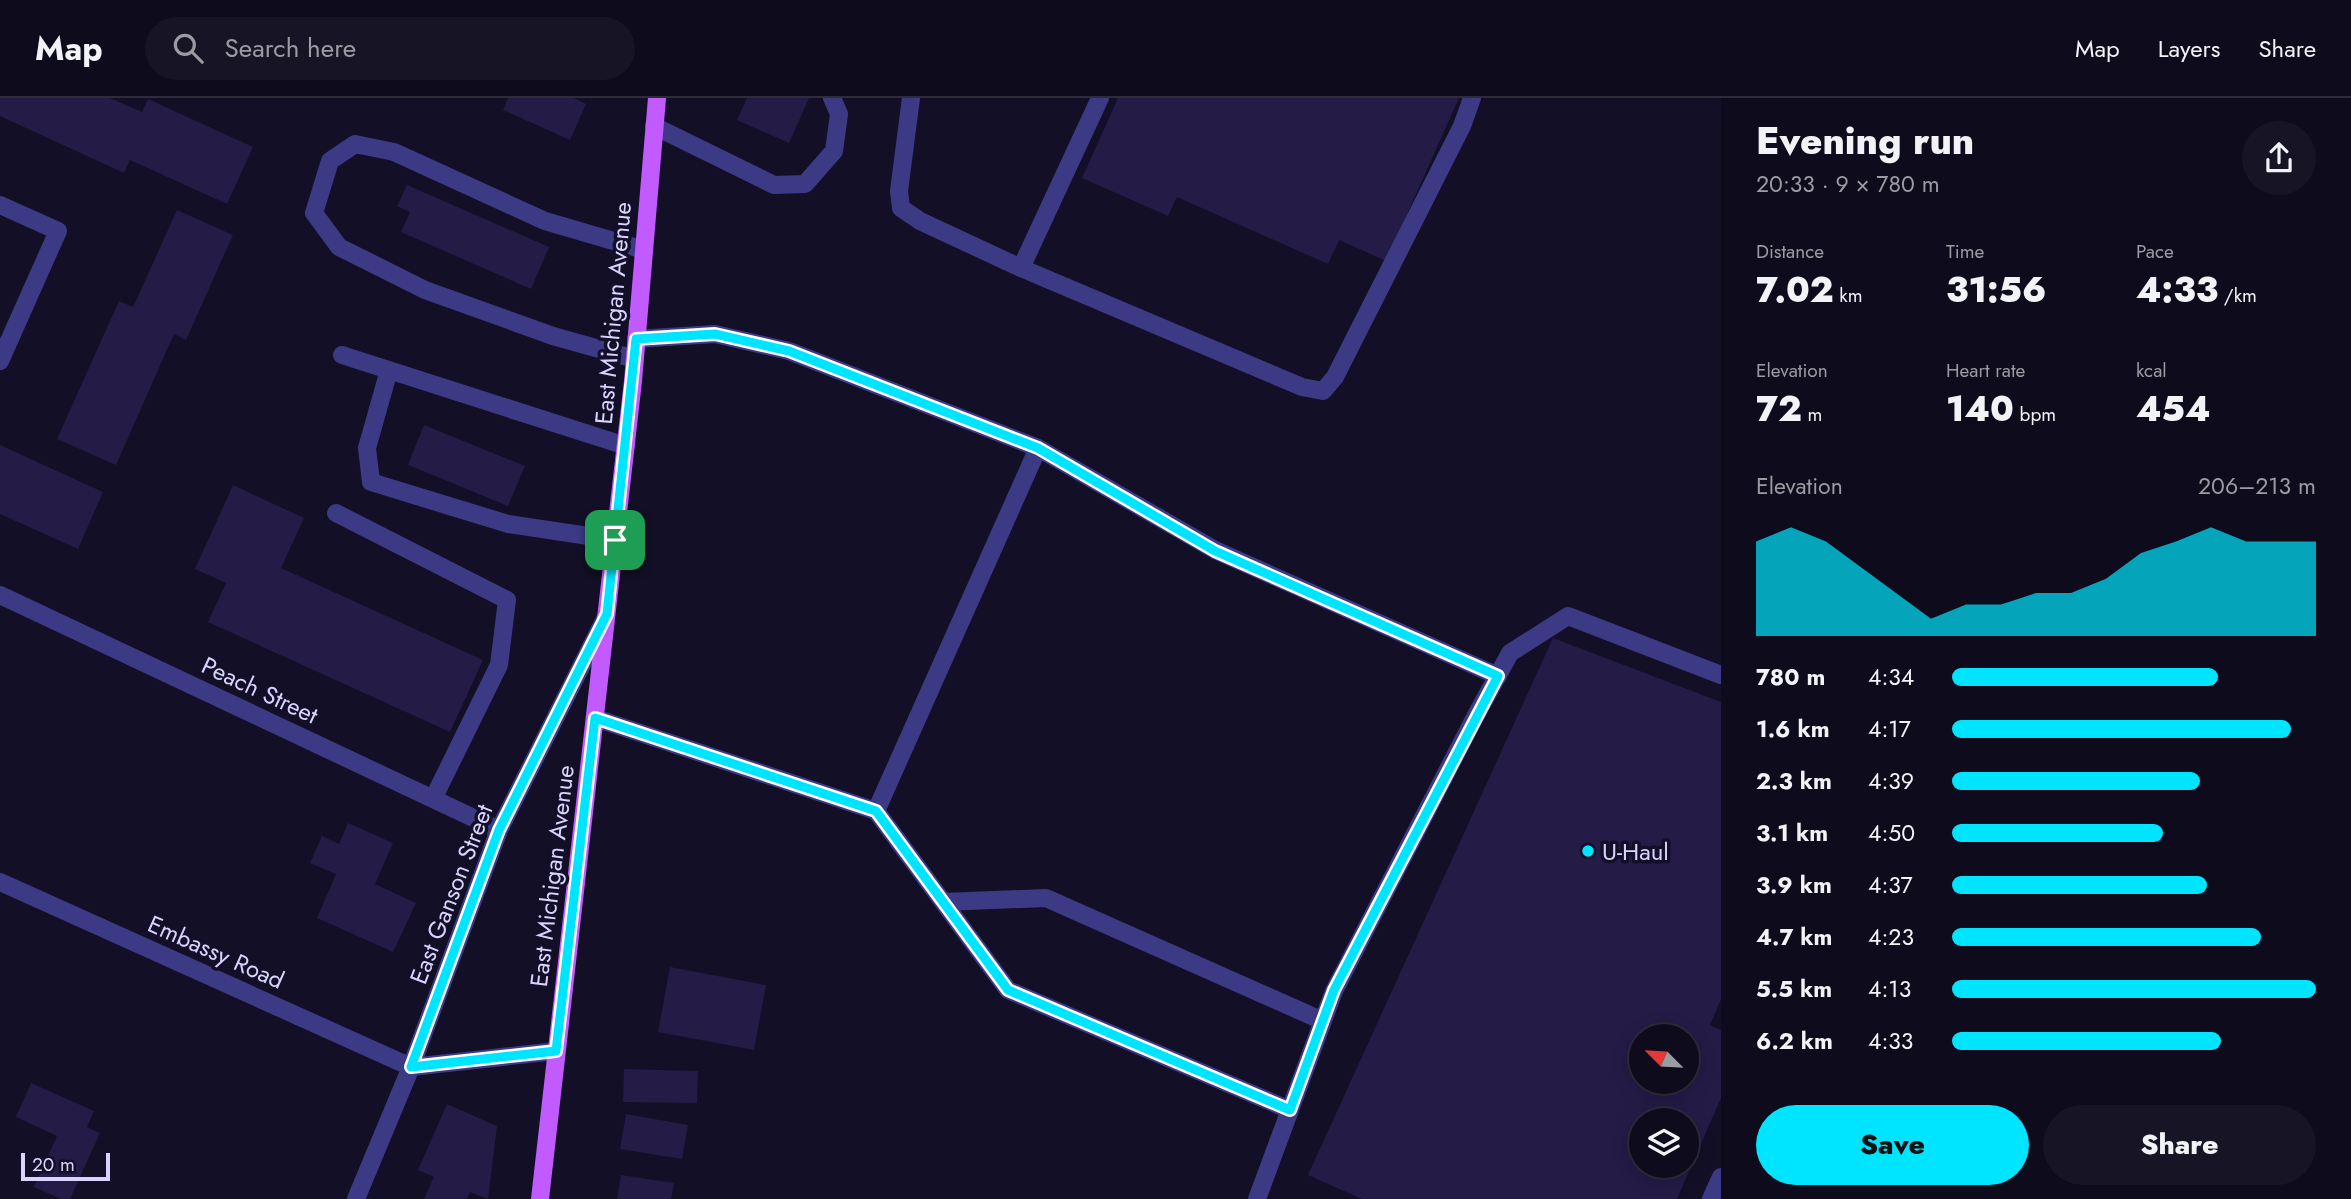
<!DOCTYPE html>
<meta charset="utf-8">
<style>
body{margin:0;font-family:Jost,sans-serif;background:#171425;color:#f1f3f6;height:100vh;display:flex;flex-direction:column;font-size:26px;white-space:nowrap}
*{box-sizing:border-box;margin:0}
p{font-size:23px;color:#9b9ba3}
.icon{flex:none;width:38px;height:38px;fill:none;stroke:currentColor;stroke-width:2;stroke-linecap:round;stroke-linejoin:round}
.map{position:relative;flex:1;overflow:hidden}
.drawer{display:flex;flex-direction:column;background:#0e0b1c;width:630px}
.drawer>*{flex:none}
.needle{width:46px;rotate:294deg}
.tools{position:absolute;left:1629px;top:926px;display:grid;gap:14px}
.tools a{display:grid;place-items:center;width:70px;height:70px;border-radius:50%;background:#0e0b1c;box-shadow:0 4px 18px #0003,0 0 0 2px #2e2b3b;font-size:35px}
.scale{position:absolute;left:21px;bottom:18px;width:89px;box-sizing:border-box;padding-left:7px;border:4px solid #d9d4ff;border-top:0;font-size:19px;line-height:24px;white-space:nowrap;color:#d9d4ff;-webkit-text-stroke:5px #130f26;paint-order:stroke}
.pin{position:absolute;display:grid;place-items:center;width:60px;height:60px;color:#fff;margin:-30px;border-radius:14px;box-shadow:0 4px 10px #0006}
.round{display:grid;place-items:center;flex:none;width:74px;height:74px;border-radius:37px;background:#171425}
.head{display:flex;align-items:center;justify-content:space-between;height:119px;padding:0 35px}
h1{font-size:38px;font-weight:800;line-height:52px}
.metrics{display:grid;grid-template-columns:repeat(3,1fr);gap:10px;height:119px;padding:7px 35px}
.metrics div{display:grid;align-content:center}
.metrics b{font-size:35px;font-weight:800}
.metrics small{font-size:19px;font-weight:400}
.metrics p{font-size:19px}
.chart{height:196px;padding:14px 35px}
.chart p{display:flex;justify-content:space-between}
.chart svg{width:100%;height:126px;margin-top:7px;fill:#00e5ff;opacity:.7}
.primary-button{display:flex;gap:14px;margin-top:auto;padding:14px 35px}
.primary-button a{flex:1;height:80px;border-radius:42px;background:#00e5ff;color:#111;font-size:28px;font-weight:800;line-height:80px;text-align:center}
.primary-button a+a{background:#171425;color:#f1f3f6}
ul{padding:0 35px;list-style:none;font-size:23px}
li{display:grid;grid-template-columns:112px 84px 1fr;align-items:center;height:52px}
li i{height:18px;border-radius:9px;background:#00e5ff}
header{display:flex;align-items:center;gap:42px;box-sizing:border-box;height:98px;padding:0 35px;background:#0e0b1c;border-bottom:2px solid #2e2b3b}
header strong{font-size:33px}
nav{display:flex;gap:38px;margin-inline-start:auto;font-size:24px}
.search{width:490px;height:63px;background:#171425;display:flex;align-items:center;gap:18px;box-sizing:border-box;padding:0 24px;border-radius:38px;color:#9b9ba3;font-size:26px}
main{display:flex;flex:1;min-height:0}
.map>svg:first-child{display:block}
.building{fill:#241b47;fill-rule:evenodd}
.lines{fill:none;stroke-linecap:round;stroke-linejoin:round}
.minor{stroke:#3d3a85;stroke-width:18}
.major{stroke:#c25bff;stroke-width:18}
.route-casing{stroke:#fff;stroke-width:14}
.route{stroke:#00e5ff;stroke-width:9}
.poi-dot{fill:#00e5ff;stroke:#130f26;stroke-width:2.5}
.labels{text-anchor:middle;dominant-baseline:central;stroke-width:7;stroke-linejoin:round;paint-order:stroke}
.street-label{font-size:24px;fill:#d9d4ff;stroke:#130f26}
.poi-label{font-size:24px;fill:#d9d4ff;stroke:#130f26;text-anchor:start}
</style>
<header>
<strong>Map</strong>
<div class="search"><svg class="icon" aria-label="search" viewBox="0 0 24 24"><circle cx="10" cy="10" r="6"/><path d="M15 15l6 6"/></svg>Search here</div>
<nav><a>Map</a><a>Layers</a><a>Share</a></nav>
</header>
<main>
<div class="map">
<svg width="1721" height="1101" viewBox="0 0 1721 1101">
<rect width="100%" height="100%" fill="#130f26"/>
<path class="building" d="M0,0H110L142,14L148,1L253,49L227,106L130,62L124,75L0,18Z
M508,0H574L586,6L570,42L503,12Z
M747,0H809L789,45L737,22Z
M1118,0H1459L1386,163L1339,142L1328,166L1177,99L1168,118L1082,80Z
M407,87L549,149L531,191L401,134L410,114L397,108Z
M177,112L233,137L186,242L174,236L116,367L57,341L119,203L133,209Z
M424,327L525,368L508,408L408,367Z
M0,347L103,394L78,451L0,416Z
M233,387L304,420L281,470L483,562L450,634L208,524L226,485L195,471Z
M1553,540L1721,604V901L1710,927L1721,932V1000L1677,1101H1362L1308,1077ZM1642,938H1687V984H1642ZM1642,1022H1687V1068H1642Z
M348,725L393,745L375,786L416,805L393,854L317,820L336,776L310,765L322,738L339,746Z
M670,869L766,887L754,952L658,934Z
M624,971L698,973L697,1005L623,1004Z
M31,985L94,1013L87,1029L100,1035L70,1101H61L34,1089L57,1038L16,1019Z
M447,1006L497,1028L488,1101L470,1094L467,1101H424L434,1079L418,1072Z
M626,1016L688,1027L682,1061L620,1051Z
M621,1077L674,1085L671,1101H617Z"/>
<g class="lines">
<path class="minor" d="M911,0L899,93L901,110L920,123L1021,170L1302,289L1323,293L1335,279L1462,28L1472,0
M654,28L774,87L805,86L834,53L839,16L832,0
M0,107L58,133L0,263
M1021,170L1100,0
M342,257L626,348
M635,261L553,238L425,192L339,149L314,115L330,63L355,46L394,54L545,123L644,152
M389,272L367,350L371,384L508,426L615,442
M1038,350L1215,452L1498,578
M336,415L507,502L499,567L433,701
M0,497L499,732
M595,620L876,713L1038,350L789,253L715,236L636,241
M876,713L1008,892L1290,1012
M0,784L411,969L556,953
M944,804L1046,800L1323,923
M356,1101L411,969L499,732L606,519
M1257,1101L1334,893L1475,619L1510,555L1568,518L1721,577
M1711,1101L1721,1079"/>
<path class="major" d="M540,1101L633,283L657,0"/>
</g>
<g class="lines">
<g class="route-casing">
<path id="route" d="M715,236L789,253L1038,350L1215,453L1498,578L1334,892L1290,1012L1008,892L876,713L595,620L556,953L411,969L499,732L607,516L636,241Z"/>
</g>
<use href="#route" class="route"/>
</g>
<circle class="poi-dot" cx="1588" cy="753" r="7"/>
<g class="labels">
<g class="street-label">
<text transform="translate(613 215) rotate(-85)">East Michigan Avenue</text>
<text transform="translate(260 592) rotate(25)">Peach Street</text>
<text transform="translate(552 778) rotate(-83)">East Michigan Avenue</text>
<text transform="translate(451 796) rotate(-69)">East Ganson Street</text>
<text transform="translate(216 854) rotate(24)">Embassy Road</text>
</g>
<g class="poi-label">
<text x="1602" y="753">U-Haul</text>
</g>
</g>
</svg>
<div class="tools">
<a><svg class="needle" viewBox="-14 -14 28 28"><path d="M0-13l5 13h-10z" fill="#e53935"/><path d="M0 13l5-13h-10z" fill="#9b9ba3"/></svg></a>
<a><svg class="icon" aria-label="layers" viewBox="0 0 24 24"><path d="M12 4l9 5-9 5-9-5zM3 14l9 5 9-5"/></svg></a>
</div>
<div class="scale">20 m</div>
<div class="pin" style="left:615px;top:442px;background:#1e9e55"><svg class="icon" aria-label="arrive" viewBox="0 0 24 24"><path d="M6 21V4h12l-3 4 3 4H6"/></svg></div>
</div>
<section class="drawer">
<div class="head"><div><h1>Evening run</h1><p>20:33 · 9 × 780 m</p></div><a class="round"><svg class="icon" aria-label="share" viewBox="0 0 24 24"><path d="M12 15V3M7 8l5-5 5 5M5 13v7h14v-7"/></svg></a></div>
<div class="metrics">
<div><p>Distance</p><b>7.02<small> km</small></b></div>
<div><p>Time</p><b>31:56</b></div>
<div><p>Pace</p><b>4:33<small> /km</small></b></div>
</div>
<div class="metrics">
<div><p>Elevation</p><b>72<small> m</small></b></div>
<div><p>Heart rate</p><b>140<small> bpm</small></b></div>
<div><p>kcal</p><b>454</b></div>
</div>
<div class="chart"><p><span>Elevation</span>206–213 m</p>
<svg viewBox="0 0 160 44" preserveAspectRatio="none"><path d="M0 44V11L10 6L20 11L30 20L40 29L50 38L60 33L70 33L80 29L90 29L100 24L110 15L120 11L130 6L140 11L150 11L160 11V44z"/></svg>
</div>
<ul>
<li><b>780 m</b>4:34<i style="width:73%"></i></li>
<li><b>1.6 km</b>4:17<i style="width:93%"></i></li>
<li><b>2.3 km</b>4:39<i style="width:68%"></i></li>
<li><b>3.1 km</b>4:50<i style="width:58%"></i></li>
<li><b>3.9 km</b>4:37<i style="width:70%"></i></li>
<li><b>4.7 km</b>4:23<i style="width:85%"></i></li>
<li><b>5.5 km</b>4:13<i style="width:100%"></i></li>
<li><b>6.2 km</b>4:33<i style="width:74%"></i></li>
</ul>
<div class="primary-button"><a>Save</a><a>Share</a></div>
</section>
</main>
